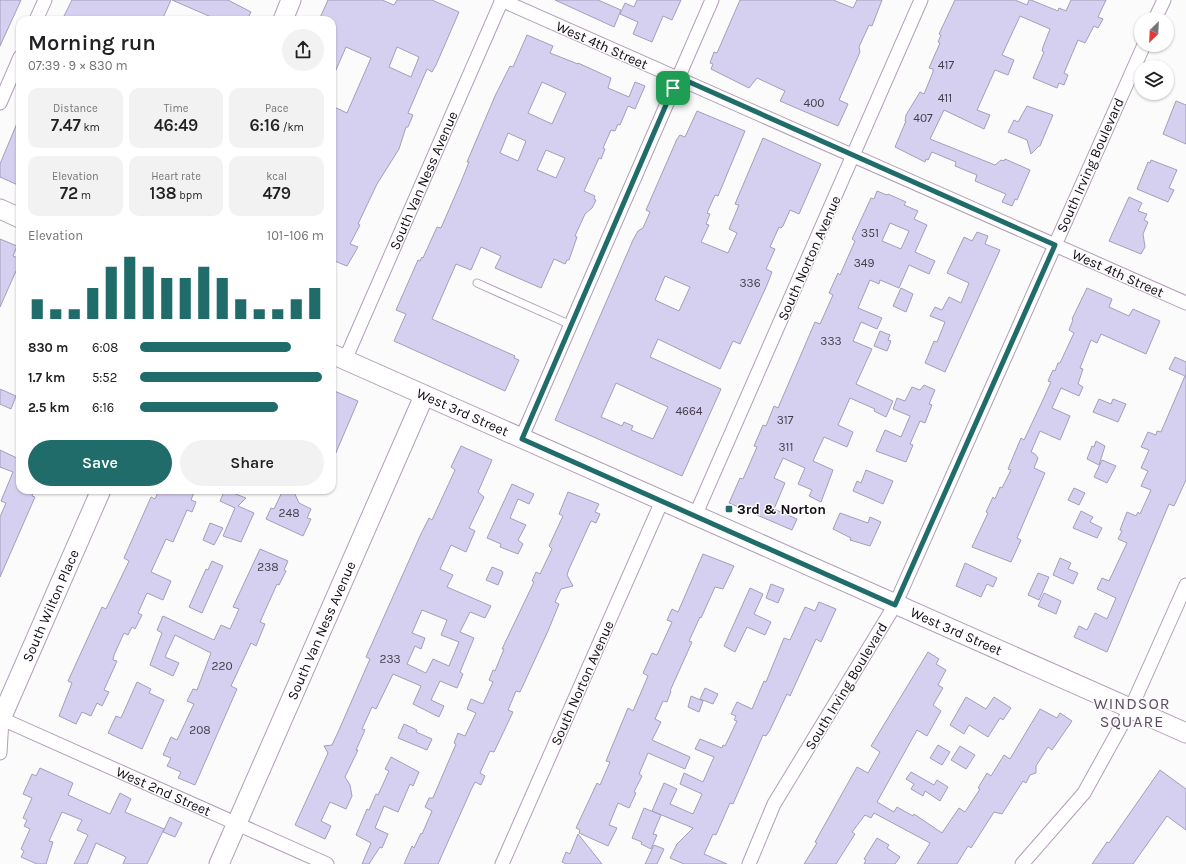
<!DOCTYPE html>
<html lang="en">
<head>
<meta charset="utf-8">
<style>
  :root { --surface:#fff; --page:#f2f2f2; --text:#202124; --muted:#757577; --accent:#206c6a }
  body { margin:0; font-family:Karla,sans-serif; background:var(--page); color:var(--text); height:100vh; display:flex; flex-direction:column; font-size:15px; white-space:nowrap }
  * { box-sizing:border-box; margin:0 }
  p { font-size:13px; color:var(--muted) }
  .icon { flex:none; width:22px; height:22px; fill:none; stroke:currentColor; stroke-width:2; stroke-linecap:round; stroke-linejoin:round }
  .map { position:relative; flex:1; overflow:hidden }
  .drawer { position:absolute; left:16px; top:16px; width:320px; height:478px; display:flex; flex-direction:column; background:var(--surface); border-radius:12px; box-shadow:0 1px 3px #0004 }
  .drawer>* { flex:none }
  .needle { width:26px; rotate:204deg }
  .tools { position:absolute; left:1134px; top:12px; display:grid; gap:8px }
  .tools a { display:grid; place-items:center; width:40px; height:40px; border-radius:50%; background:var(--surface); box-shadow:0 1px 3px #0004; font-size:20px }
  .pin { position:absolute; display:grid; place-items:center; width:34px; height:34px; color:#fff; margin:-17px; border-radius:8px; box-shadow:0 2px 6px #0006 }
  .round { display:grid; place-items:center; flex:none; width:42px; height:42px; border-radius:21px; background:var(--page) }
  .headline { display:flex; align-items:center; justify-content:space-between; height:68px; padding:0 12px }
  h1 { font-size:22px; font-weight:600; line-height:30px }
  .metrics { display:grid; grid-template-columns:repeat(3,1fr); gap:6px; height:68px; padding:4px 12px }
  .metrics div { display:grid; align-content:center; border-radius:10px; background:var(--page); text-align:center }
  .metrics b { font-size:17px; font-weight:600 }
  .metrics small { font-size:11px; font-weight:400 }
  .metrics p { font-size:11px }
  .chart { height:112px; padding:8px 12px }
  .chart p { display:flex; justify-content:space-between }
  .chart svg { width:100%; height:72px; margin-top:4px; stroke:var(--accent); stroke-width:6 }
  .button { display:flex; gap:8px; margin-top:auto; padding:8px 12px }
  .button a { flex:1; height:46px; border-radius:24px; background:var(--accent); color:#fff; font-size:16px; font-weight:600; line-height:46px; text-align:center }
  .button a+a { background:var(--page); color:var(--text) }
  ul { padding:0 12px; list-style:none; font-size:13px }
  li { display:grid; grid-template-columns:64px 48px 1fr; align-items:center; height:30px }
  li i { height:10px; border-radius:5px; background:var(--accent) }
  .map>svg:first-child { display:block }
  .building { fill:#d6d0f0; stroke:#a49ebc; fill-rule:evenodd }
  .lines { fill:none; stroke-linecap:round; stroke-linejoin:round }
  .lane-casing { stroke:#b29eb8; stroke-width:9 }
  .street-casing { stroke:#b29eb8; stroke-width:15 }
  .secondary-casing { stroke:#b29eb8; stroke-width:21 }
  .lane { stroke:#fff; stroke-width:7 }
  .street { stroke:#fff; stroke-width:13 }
  .secondary { stroke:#fff; stroke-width:19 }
  .route-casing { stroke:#fff; stroke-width:8 }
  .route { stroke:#206c6a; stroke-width:5 }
  .poi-dot { fill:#206c6a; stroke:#fbfbfb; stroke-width:1.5 }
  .labels { text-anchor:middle; stroke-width:3; stroke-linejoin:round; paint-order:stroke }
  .number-label { font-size:12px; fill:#433c4b }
  .street-label { font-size:14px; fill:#120b14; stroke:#fbfbfb }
  .poi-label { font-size:14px; font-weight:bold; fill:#120b14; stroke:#fbfbfb; text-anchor:start }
  .quarter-label { font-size:16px; letter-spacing:1px; fill:#5f4d64; stroke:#fbfbfb }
</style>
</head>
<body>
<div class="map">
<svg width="1186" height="864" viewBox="0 0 1186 864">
  <rect width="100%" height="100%" fill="#fbfbfb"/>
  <g class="building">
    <path d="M0,0h21l-21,46z"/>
    <path d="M72,0h99l-9,20h-100z"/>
    <path d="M172,0h56l23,12 -4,8h-29z"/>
    <path d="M328,0h54l12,5 3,-5h35l27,12 -23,53 -4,7 -5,-3 -19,44 5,2 -5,12h-2l-7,22 -22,35 -19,40 2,1 -10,19 8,3 -11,19 -15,-6v-154l15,7 24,-55 -25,-11 -14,32v-59h-13zM397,47l22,10 -8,20 -22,-10z"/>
    <path d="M555,0h43l23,10 -7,17z"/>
    <path d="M637,0h44l-9,20 -9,-4 -11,26 -19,-8 5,-12 -18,-8 5,-11 9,4z"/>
    <path d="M740,0h93l20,8 4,-8h25l-10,26 -3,-1 -10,22 1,5 -21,48 9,4 -10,22 -58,-25 5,-10 -28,-13 -8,10 -38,-19 2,-5 -3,-1 4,-11 3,1z"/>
    <path d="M955,0h60l12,5 2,-5h2l27,11 1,-3 7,3 5,-11h35l-8,17 5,2 -5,9 -4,-2 -9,17 -7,-3 -14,33 4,2 -4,10 -5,-2 -2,5 -24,-10 11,-26 -2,-1 1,-4 7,-18 -30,-13 -18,39 12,5 -6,15 -13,-5 -18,40 13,5 -6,14 -40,-19 -14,29 65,26 6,-5 3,1 1,-2 25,11 -13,30 -2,-1 -3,7 -10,-4 4,-8 -31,-13 2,-6 -22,-9 1,-4 -24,-10 -4,8 -2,-1 -1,3 -30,-15 11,-26h-1l1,-6 14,-23 4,2 9,-22v-3l-4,-1 11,-25 -2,-1 3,-7 -2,-1z"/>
    <path d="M527,35l26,11 -3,7 28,11v-1l33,15 -3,10 21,9 6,-15 10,4 -10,23 -7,-3 -8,19 -2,-1 -3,7 -4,-1 -8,18 2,1 -4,10 -2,-1 -15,33 11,5 -1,3 2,1 -4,8 -7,6 -10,22 2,1 -8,23h-2l-2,4 -11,-5 -13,29 -46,-20 6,-12 -20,-9 -10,23 -15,-6 -24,55 83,37 -1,2 5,2 -14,31 -111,-50 12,-27 -10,-4 22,-50 2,1 2,-4 1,1 14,-31 4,1 20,-46 8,-20h-2l28,-66 15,-30 3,1zM542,82l24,11 -14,31 -24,-11zM508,133l18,8 -8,20 -18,-8zM546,150l19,8 -9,20 -19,-8z"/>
    <path d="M1176,101l10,4v39l-23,-10z"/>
    <path d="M1027,106l26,9 -13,31h-1l-8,8 -4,-14 -19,-8 6,-12 4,2z"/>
    <path d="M697,111l48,20 -27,65 -3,-1 -8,18 3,1 -4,10 3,1 -8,17 27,11 9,-20 -8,-4 10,-24 -4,-1 28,-66 58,26 -22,50 -9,-4 -7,16 -2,2 -2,-1 -9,20 5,2 -9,20 6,3 -5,13 -27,59 -7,-3 -13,28 -62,-30 -8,18 71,32 -39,87 -127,-56 78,-180 5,-9 5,-3 7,-16 -4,-2 31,-71 3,-4 5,2zM665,276l25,11 -11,24 -24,-11zM616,383l52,24 -15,32 -22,-9 2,-4 -9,-4 -2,4 -21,-9z"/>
    <path d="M20,116v70l-20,-9v-13z"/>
    <path d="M1151,160l26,10 -8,18 5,2 -6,12 -31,-13 11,-27 2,1z"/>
    <path d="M877,191l10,4 1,-1 18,8 -2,3 14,6 -4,8 13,6 -12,27 20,9 -6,13 -20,-9 -10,23 -19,-8 -1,4 -9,-4 -12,28 24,10 -5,11 -16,-7 -8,19 19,8 -16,35 37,17 -7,16 -12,-6 1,-2 -25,-11 -12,27 15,7 -6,15 -23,-10 -11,24 20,9 -12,32 -12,-6 3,-6 -14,-6 7,-16 -22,-10 -9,20 11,5 -11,26 23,10 -5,11 -63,-27 11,-25 3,1 14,-32 -3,-1 9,-21 3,1 8,-20 4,2 37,-86 5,2 13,-29 -4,-2 9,-20 2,2 15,-34 -3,-2 19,-41 3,1zM890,223l19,8 -8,18 -19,-8z"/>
    <path d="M1129,197l13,6 -4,8 9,3 -3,6 4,2 -5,12 2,13 -4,7 -32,-13z"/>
    <path d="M977,232l11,4 -3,8 15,6 -55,122 -20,-9 9,-22 3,1 8,-20 -15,-6 5,-9 7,3 7,-13 12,6 8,-20 -22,-10 17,-36 8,4z"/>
    <path d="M0,239l17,7 -4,10 7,3v13l-4,-1 -16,36z"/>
    <path d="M901,288l12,6 -7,18 -13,-6z"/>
    <path d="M1087,288l25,11 -3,8 20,9 4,-7 27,12 -14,33 -45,-20 -4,9 -6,-3 -11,28 3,1 -5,15 5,3 -4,9 -18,-8 -9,20 18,8 -10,24 -20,-9 -9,21 4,2 3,4 -4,10 11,5 -28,65 4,2 -10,22 -39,-15 16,-34 -2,-1 7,-15 2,2 5,-12 2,1 9,-18 -3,-1 13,-31 3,2 17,-36 10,-22 -3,-1 5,-11 2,1 3,-8h2l14,-30 -5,-3 4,-10 -1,-1z"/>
    <path d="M880,331l10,4 -2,5 3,1 -4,10 -13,-5z"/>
    <path d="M1175,357l11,5v118l-12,26 -5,-2 -62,148 -33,-15 5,-11 8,4 8,-17 12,6 9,-21 -19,-9 5,-11 7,3 18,-38 -9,-4 4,-8 -2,-1 7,-18 9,4 2,-4 2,2 11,-24 -10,-4 7,-15 -7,-3 8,-18 -8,-3 7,-15 8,3 1,-4 4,1 24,-56 -16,-7z"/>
    <path d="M924,385l11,5 -6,14 3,1 -7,18 -5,-2 -10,23 3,1 -7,17 -30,-11 9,-21 16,7 9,-21 -17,-7 4,-11 8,3 7,-14 8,3z"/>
    <path d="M0,389l16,7 -5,13 -11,-5z"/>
    <path d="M332,390l26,11 -26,61z"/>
    <path d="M1099,399l12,5 2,-5 13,5 -8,18 -25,-10z"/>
    <path d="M1096,441l9,5 -6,19 -12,-6 5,-13 2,1z"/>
    <path d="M461,446l31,14 -14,32 6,5 -15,31 6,3 -9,21 -15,-7 -11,24 13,6 -6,12 44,19 -6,12 -15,-6 -10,20 14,6 -14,34 3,2 -6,14 -17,-7 -9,19 13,6 -5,11 -26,-13 8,-18 -28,-12 -17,35 -4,-2 -10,22 3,1 -9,20h2l-13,27 5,8 2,11 -6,13 -16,-7 -9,19 10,5 -6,13 -30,-14 33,-72 -4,-7 8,-1 7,-15 31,-71 -4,-2 54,-121 9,-18 3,2 23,-50 -4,-3zM422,610l25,10 -6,15 18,7 -10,24 -16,-7 -7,14 -19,-9 8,-18 6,3 4,-11 -13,-5z"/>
    <path d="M0,450l19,9 1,-2v33h14l-2,6 3,1 -35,80v-60l6,-14 -5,-2 12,-29 -13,-5z"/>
    <path d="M1102,460l14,6 -9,17 -13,-6z"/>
    <path d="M866,470l27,11 -10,23 -30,-13 4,-10 4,2z"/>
    <path d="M512,484l22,10 -5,10 -11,-5 -8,19 16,7 -8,15 5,4 -5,10 -18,-7 1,-3 -14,-6z"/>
    <path d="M1074,488l11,5 -6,12 -11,-5z"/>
    <path d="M159,490h36l-4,10 5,2 -4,10 -5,-2 -14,32 -7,-3 -15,33 20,9 -8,19 -16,-7 -9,20 4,2 -7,14 -3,-2 -4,8 -4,-2 -10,22 -1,5 4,1 -13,29 5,2 -7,14 -5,-3 -6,13 -9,-4 -6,12 -17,-8 13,-33 -4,-2 34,-74 4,2 23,-48 -5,-3 27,-61 4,2z"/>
    <path d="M225,490l21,8 -8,8 16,7 -13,29 -18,-6 12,-28 -15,-7z"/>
    <path d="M283,490l11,2 5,11 12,6 -4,9 4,1 -8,17 -37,-17 5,-11 3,1z"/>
    <path d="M568,492l31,12 -4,8 5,2 -4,9 -5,-2 -22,48 -2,6 6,11 -12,3 -6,13 4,2 -11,27 -28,61 -4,-1 -8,19 5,2 -19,40 -4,-1 -10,22 5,3 -4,9 -6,-3 -4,8 -33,74h-34l8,-18 2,2 7,-15 1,1 10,-23 -7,-4 4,-9h4l5,-12 18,-42 -2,-1 4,-10 7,3 11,-23 -9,-4 4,-10 12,5 10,-22 -4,-2 4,-10 2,1 9,-22h-2l32,-67 -2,-1 4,-9 4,2 12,-25 -3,-3 14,-30 -4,-2z"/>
    <path d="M1081,511l12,6 -3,5 12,6 -5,10 -24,-10z"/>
    <path d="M840,513l28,10 2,-6 11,5 -11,24 -20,-6 1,-2 -18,-9z"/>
    <path d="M210,523l13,5 -9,17 -11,-5z"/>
    <path d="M260,549l28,12 -4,9 2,1 -7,14 -2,-1 -17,38 5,2 -9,22 -5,-3 -20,43 6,3 -42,96 -17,-7 3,-6 -14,-6 4,-8 -8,-3 8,-18 6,3 17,-36 -7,-3 6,-12 4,1 14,-37 -36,-18 -10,22 14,6 -6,13 -23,-11 12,-32 -5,-3 6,-14 51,24 7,-15 9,4 9,-20 -6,-2z"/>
    <path d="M703,554l31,12 -11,23 -8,-2 -14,31 -1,-1 -11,24 3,1 -22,49h1l-4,11 -4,-1 -8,18 6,3 -9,18 38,17 -5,12 -37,-16 -9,21 3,2 -8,16 2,1 -7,15 -11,-5 -9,22 8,3 -9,18 -29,-13 1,-3 -4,-2 21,-45 3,2 10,-23 -4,-1 22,-53 5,3 15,-35 -5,-3 9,-20 5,2 15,-33 -5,-2 5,-11 6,3z"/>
    <path d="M1060,558l11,5 -3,6 10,4 -5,11 -20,-9z"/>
    <path d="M212,561l11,5 -21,47 -13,-6 17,-38 2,1z"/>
    <path d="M965,563l32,15 -4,9 -6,-3 -6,13 -25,-11z"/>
    <path d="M492,567l10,4 1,2 -5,12 -12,-5z"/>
    <path d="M1038,573l11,4 -10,23 -11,-5z"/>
    <path d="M771,584l13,5 -6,14 -12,-5z"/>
    <path d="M750,588l13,6 -9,20 17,8 -6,13 -18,-8 -12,25 -11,-6z"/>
    <path d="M1044,593l17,8 -5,13 -18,-8z"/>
    <path d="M819,602l17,7 -15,33 -5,-3 -26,57 -3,-2 -17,36 -4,6 -3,-1 -30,69 -3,-1 -14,32 -3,-1 -9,20 23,10h-43l-14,-6 7,-14 16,-16 -41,-17 12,-28 13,6 -7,15 23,10 9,-20 -22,-10 4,-11 19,9 11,-25 -19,-8 5,-10 22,9 1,-3 2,1 12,-25 -3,-1 2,-4 -5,-2 6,-12 15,7 12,-28 2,1 18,-44 6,2 15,-33 10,4z"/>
    <path d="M928,652l11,7 -3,5 10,6 -8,15 5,3 -10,17 8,6 -14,25 -10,-6 -40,72 17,10 3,-5 16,9 1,-2 28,19 17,-25 6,4 15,-23 -2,-1 9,-15 4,3 13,-21 6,4 30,-50 17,9 3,-5 12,8 -20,29 -4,-3 -12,19v7l-6,2 -4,8 -3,-2 -21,33 -8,-2 -23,36 -3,-2 -11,18h-40l13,-21 -56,-30 -3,5 -6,-3 -13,17 3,2 -19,30h-32l13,-21 -2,-1 42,-75 11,6 12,-21 -9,-6z"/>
    <path d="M137,682l14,7 -2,4 15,7 -22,49 -34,-16 8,-17 5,2z"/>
    <path d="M705,688l13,6 -5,10 -13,-5z"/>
    <path d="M691,696l12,5 -4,11 -11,-5z"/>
    <path d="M966,697l20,12 8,-12 17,11 -8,12 -3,-2 -12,19 -19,-12 -5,9 -14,-9z"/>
    <path d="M404,724l13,6 -1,2 16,7 -5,11 -29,-12z"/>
    <path d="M938,745l12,7 -8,13 -12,-7z"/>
    <path d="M960,746l15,9 -9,14 -15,-9z"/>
    <path d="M391,757l28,15 -6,14 -3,-2 -12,28 -14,-6 -9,22 13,6 -6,14 -2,-1 -11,17h-7l9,-21 -15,-8 11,-26 2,1 7,-16 2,1 11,-24 -4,-2z"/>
    <path d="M40,768l33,15 -5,12 42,19 10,-21 11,6 -6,13 39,17 -17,35h-24l3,-7 -30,-14 -9,21h-13l14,-29 -11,-5 5,-10 -20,-8 -13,29 4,1 -7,22h-9l-16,-7 3,-6 -3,-2 9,-20 -6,-3 3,-6 -4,-2 9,-20 -9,-4 9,-20 4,2z"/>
    <path d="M1160,770l26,19v41l-19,-14 -34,48h-41l15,-22 2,1z"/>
    <path d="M911,772l23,13 3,-5 11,7 -8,14 -15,-10 -2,5 -12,-7 3,-5 -8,-5z"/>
    <path d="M644,808l17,7 -8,19 4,1 -6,14 -10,-5 1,-2 -10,-4z"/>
    <path d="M170,817l12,6 -7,14 -12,-5z"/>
    <path d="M578,834l24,30h-36l-4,-2 4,-10 4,2z"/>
    <path d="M877,838l12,7 -2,3 13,9 -5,7h-31l2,-4 -2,-1z"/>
    <path d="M654,845l10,4 -7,15h-12z"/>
  </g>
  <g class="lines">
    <defs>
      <path id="lane" d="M477,283l94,42"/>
      <g id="street">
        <path d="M501,0l685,303"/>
        <path d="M1155,19l9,-19"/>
        <path d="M36,20l9,-20"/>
        <path d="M0,103l20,-46"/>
        <path id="s1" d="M345,360l157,-360"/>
        <path d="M521,439l191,-439"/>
        <path d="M695,516l226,-516"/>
        <path id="s2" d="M0,753l2,-34 325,145"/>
        <path d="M502,864l160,-363"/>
        <path d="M749,864l25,-60 121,-199 249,-560"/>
        <path d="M1022,864l62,-71 47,-85 55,-123"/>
      </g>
      <g id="secondary">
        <path d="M283,20l8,-20"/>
        <path d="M0,209l20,9"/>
        <path id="s3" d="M332,354l854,379"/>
        <path id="s4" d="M0,721l101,-231"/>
        <path id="s5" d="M219,864l205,-468"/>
      </g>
    </defs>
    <use href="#lane" class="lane-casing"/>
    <use href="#street" class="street-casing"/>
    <use href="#secondary" class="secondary-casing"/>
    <use href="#lane" class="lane"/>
    <use href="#street" class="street"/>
    <use href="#secondary" class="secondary"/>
  </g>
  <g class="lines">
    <defs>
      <path id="route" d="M678,77l377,168 -160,360 -373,-166z"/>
    </defs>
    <use href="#route" class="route-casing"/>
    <use href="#route" class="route"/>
  </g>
  <rect class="poi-dot" x="725" y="505" width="8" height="8" rx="2"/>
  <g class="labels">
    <g class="number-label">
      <text x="946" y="69">417</text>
      <text x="945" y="102">411</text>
      <text x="814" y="107">400</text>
      <text x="923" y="122">407</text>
      <text x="870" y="237">351</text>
      <text x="864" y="267">349</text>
      <text x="750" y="287">336</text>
      <text x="831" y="345">333</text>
      <text x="689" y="415">4664</text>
      <text x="785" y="424">317</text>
      <text x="786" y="451">311</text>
      <text x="289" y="517">248</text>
      <text x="268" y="571">238</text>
      <text x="390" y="663">233</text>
      <text x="222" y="670">220</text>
      <text x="200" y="734">208</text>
    </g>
    <g class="street-label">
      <text transform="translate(602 45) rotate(24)" y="5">West 4th Street</text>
      <text transform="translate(1090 165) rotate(-66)" y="5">South Irving Boulevard</text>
      <text dy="5" stroke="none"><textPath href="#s1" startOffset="196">South Van Ness Avenue</textPath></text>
      <text transform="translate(809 258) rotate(-66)" y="5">South Norton Avenue</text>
      <text transform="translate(1118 273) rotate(24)" y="5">West 4th Street</text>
      <text dy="5" stroke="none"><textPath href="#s3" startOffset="143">West 3rd Street</textPath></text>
      <text dy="5" stroke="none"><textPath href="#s4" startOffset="126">South Wilton Place</textPath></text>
      <text dy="5" stroke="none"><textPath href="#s5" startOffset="255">South Van Ness Avenue</textPath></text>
      <text dy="5" stroke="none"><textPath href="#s3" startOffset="683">West 3rd Street</textPath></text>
      <text transform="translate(582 683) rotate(-66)" y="5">South Norton Avenue</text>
      <text transform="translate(846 686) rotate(-59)" y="5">South Irving Boulevard</text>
      <text dy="5" stroke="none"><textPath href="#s2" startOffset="211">West 2nd Street</textPath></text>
    </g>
    <g class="poi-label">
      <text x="737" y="514">3rd &amp; Norton</text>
    </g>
    <g class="quarter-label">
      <text x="1132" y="709">WINDSOR<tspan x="1132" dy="18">SQUARE</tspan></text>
    </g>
  </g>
</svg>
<div class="tools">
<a><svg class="needle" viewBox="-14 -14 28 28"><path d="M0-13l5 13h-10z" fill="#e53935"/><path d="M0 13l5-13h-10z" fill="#757577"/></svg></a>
<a><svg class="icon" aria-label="layers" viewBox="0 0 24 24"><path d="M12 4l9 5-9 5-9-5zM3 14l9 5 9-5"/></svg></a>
</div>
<div class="pin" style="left:673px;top:88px;background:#1e9e55"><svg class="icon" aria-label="arrive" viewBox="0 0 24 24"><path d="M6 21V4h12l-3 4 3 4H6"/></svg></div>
<section class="drawer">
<div class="headline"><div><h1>Morning run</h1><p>07:39 · 9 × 830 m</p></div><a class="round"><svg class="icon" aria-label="share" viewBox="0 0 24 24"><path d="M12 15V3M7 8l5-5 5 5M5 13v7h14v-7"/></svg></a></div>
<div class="metrics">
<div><p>Distance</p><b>7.47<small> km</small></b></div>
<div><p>Time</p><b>46:49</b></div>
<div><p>Pace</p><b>6:16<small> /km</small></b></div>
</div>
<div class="metrics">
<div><p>Elevation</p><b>72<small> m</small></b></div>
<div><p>Heart rate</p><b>138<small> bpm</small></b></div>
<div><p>kcal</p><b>479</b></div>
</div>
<div class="chart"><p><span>Elevation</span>101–106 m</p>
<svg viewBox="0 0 160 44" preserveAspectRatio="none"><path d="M5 44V32M15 44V38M25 44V38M35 44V25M45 44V12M55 44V6M65 44V12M75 44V19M85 44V19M95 44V12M105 44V19M115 44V32M125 44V38M135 44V38M145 44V32M155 44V25"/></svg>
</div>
<ul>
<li><b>830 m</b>6:08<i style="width:82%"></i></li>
<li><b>1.7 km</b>5:52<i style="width:99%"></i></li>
<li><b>2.5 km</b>6:16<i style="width:75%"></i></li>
</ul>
<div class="button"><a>Save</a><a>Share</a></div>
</section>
</div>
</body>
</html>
